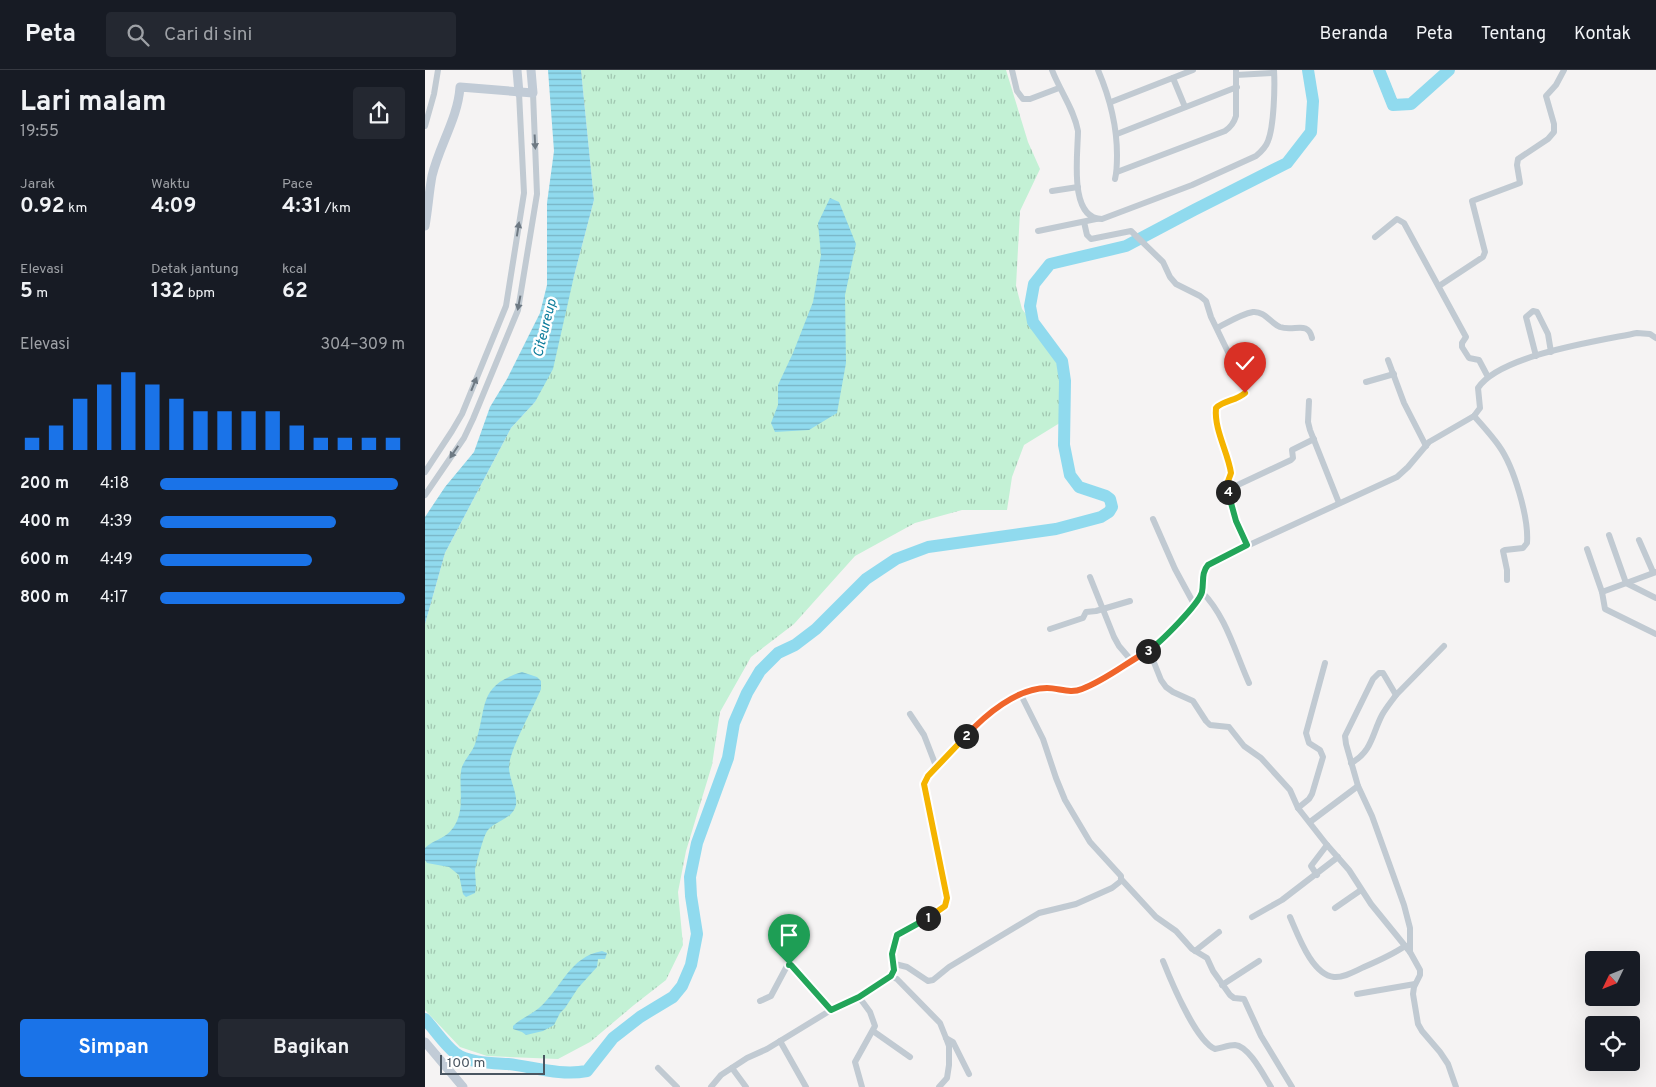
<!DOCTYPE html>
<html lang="id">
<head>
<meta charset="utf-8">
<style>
  :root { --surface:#171b24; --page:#242831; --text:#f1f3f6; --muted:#9ea1a6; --line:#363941; --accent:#1a73e8 }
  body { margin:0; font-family:Overpass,sans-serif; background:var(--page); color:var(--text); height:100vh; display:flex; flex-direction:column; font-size:19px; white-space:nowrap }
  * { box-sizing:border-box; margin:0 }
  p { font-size:16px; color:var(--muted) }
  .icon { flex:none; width:28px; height:28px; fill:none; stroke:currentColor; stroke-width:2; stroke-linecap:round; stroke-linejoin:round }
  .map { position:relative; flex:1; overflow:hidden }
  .panel { display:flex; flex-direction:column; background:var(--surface); width:425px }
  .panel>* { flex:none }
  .needle { width:32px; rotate:227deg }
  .tools { position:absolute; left:1160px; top:881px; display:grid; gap:10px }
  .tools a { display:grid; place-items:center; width:55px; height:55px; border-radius:5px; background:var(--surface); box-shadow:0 5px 20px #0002; font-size:25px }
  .scale { position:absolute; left:15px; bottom:12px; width:105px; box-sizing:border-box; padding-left:5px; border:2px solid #4a5661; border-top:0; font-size:14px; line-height:18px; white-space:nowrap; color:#4a5661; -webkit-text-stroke:4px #fff; paint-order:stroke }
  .pin { position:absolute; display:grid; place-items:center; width:42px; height:42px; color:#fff; margin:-51px -21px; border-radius:50% 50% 50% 0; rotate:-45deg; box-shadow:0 0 5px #0007 }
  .pin .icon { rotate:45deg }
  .km { position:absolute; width:25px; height:25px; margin:-12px; border-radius:50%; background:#222; color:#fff; font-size:14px; line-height:25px; text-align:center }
  .round { display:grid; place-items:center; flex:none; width:52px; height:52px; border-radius:5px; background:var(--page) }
  .headline { display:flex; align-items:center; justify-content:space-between; height:85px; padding:0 20px }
  h1 { font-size:28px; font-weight:700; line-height:38px }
  .stats { display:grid; grid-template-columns:repeat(3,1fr); gap:8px; height:85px; padding:5px 20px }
  .stats div { display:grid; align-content:center }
  .stats b { font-size:21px; font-weight:700 }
  .stats small { font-size:14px; font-weight:400 }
  .stats p { font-size:14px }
  .chart { height:140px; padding:10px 20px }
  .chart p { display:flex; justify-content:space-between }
  .chart svg { width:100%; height:90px; margin-top:5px; stroke:var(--accent); stroke-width:6 }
  .action { display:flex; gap:10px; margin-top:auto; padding:10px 20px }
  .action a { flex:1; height:58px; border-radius:5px; background:var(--accent); color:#fff; font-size:20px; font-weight:700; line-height:58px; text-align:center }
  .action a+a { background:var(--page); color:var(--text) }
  ul { padding:0 20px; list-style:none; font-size:16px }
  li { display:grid; grid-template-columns:80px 60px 1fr; align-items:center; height:38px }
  li i { height:12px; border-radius:6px; background:var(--accent) }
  header { display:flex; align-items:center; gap:30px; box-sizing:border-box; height:70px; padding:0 25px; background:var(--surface); border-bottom:1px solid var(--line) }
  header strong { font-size:24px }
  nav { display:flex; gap:28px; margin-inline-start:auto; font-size:18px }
  .search { width:350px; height:45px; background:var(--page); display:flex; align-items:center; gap:12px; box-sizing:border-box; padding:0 18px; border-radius:5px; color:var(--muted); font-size:19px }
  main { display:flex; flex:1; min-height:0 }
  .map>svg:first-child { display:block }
  .grass { fill:url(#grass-tufts) }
  .water { fill:url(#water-rules) }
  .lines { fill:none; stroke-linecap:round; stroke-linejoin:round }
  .river { stroke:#90daee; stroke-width:12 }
  .street { stroke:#c1cad2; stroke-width:6 }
  .secondary { stroke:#c1cbd6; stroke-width:9 }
  .oneway { fill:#6e7983 }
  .split-1-casing { stroke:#fff; stroke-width:10 }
  .split-2-casing { stroke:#fff; stroke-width:10 }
  .split-3-casing { stroke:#fff; stroke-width:10 }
  .split-4-casing { stroke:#fff; stroke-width:10 }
  .split-5-casing { stroke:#fff; stroke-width:10 }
  .split-1 { stroke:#22a559; stroke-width:6 }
  .split-2 { stroke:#f5b400; stroke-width:6 }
  .split-3 { stroke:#f0652b; stroke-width:6 }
  .split-4 { stroke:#22a559; stroke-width:6 }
  .split-5 { stroke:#f5b400; stroke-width:6 }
  .labels { text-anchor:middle; stroke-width:5; stroke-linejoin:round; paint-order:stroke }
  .water-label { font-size:14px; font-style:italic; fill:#0c7c9b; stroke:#fff }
</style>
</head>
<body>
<header>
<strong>Peta</strong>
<div class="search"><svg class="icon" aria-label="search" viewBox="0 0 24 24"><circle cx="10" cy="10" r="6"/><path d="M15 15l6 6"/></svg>Cari di sini</div>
<nav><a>Beranda</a><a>Peta</a><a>Tentang</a><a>Kontak</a></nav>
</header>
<main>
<section class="panel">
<div class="headline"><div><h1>Lari malam</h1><p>19:55</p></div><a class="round"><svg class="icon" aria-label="share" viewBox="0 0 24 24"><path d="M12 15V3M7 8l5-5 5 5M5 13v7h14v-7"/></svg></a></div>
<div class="stats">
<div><p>Jarak</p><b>0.92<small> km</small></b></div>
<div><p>Waktu</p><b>4:09</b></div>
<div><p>Pace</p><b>4:31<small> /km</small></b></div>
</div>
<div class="stats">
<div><p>Elevasi</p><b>5<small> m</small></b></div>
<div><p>Detak jantung</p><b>132<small> bpm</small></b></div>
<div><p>kcal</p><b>62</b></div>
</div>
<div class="chart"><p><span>Elevasi</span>304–309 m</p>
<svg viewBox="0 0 160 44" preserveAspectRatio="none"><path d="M5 44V38M15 44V32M25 44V19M35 44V12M45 44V6M55 44V12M65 44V19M75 44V25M85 44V25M95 44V25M105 44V25M115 44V32M125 44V38M135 44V38M145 44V38M155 44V38"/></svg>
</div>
<ul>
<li><b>200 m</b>4:18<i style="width:97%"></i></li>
<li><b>400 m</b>4:39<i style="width:72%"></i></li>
<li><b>600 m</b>4:49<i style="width:62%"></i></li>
<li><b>800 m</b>4:17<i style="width:100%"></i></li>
</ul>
<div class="action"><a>Simpan</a><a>Bagikan</a></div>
</section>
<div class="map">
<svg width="1231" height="1017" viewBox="0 0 1231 1017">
  <defs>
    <pattern id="grass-tufts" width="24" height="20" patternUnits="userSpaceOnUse" patternTransform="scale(1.25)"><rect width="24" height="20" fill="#c3f1d5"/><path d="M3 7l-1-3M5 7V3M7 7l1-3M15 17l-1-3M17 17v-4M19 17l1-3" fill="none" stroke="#a0c6b0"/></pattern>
    <pattern id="water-rules" width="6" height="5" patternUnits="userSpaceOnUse" patternTransform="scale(1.25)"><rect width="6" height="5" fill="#90daee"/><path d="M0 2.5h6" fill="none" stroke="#78b4c4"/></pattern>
  </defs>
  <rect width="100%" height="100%" fill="#f5f3f3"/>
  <path class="grass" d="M156,0h425l22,72 12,27 -20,42 -4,75 6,23 40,52 3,20 -2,40 -39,24 -12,32 -5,33h-45l-47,13 -60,33 -61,68 -43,33 -31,55 -8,53 -26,86 -8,41 5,53 -17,35 -32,25 -44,37 -32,17 -71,-3 -27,-9 -35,-37v-386l20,-71 66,-125 24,-26 39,-126 20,-76z"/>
  <g class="water">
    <path d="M123,0h33l13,130 -20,76 -21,93 -18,33 -24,26 -66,125 -20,71v-107l20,-30 29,-35 16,-45 17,-28 33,-66 7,-28v-82l7,-52z"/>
    <path d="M405,128l9,4 17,42 -11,51 1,68 -9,50 -28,17 -34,2 -4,-9 7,-18v-20l15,-32 20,-51 8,-47 -3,-32z"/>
    <path d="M97,602l15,5 4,4v8c-8,20 -31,59 -32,78 0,12 9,27 7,38 -3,14 -21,16 -28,25 -4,3 -12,35 -13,40 0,8 2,15 0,23l-9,4 -3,-3 -4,-19 -10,-8 -22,-4 -2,-3v-12c12,-11 23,-8 32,-27 7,-16 2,-33 4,-50 1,-9 11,-18 14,-27 13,-36 1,-58 47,-72z"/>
    <path d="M177,881l5,2 -2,6h-7l-1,8 -19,21 -13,20 -5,5 -6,12 -11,6 -17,4 -4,-3 -9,-3v-3c8,-8 18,-11 26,-18 23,-20 30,-51 63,-57z"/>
  </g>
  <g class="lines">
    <g class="river">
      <path d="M954,0l14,35 18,-1 38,-34"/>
      <path d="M0,949c10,11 19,25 30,34 13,10 38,10 53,11 26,3 52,12 79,7l26,-33 27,-21 33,-20 9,-11 9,-21 6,-31 -6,-38 -1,-19 7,-34 31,-85 6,-35 13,-30 13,-22 18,-18 17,-8 21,-16 50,-50 30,-20 32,-12 128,-18 45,-12 8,-5 3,-5 -2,-8 -4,-3 -27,-9 -9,-12 -6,-30 1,-64 -3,-20 -29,-39 -3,-16 4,-22 16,-20 76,-18 68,-36 93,-47 24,-31 2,-31 -5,-31"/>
    </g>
    <g class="street">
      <path d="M587,0l5,21 6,8h7l29,-11"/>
      <path d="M627,0c8,21 22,39 26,61 0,22 -10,88 24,88l90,-34 64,-29c6,-5 10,-9 12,-15 6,-15 7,-54 6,-71"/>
      <path d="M673,0c12,28 19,54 19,85 0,9 0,16 -2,24"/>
      <path d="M811,5l38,-2"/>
      <path d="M748,8l12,29"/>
      <path d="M686,32l82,-32"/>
      <path d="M0,56l9,-32 4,-24"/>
      <path d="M692,64l120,-47"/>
      <path d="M692,102l108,-41c6,-4 9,-8 11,-15v-46"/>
      <path d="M627,121l26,-4"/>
      <path d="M659,152l3,13 4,4 40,-8 32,31 7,15 6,7 24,12 6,5 5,16 33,68c3,16 -16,15 -26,20l-2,3 -1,7 17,58c-1,4 -5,7 -5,11 -3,14 14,48 20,61"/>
      <path d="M613,161l58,-12"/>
      <path d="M950,167l22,-18 7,4 62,114 -4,6v4l7,11 10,2 9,17"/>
      <path d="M1014,216l44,-29 2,-5 -13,-51 48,-18 -3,-18 1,-6 30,-20 6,-7v-8l-8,-28 10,-11 8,-15"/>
      <path d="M792,258c10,-5 24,-14 36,-16 12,-1 17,11 27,15 14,5 28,-7 32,11"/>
      <path d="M1111,286l-10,-39 7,-6 4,1 11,22 3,18"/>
      <path d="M963,290l16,43 22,43"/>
      <path d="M941,312l28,-8"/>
      <path d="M884,331l-1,21 2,8 29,73"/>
      <path d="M1049,346c9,10 18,20 25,30 15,21 30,72 28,97l-4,5 -18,2 -2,1 4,19v10"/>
      <path d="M0,402l27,-41 10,-17 44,-108 18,-113 -5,-100"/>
      <path d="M802,420l64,-30 2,-2 -1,-8 22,-11"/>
      <path d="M0,425l39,-57 9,-19 45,-109 19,-116 -4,-101"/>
      <path d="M728,449l22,50 19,35"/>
      <path d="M1184,465l17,48 30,15"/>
      <path d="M1214,470l14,32"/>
      <path d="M1162,479l15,43 3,17 51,25"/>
      <path d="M665,507l24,60 5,9 12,14"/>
      <path d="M777,522c24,24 33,60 47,91"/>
      <path d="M1177,522l54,-20"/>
      <path d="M625,559l33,-11 3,-6 10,-1 34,-10"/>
      <path d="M724,580l12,30 5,7 7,5 20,9 13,20 4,4 19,2 15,19 17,12 29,32 8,18 29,37 22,25 22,34 39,48 10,18v5l-6,12 -1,7 5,30 4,7 18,21 8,12 8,23"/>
      <path d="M485,644l14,21 12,31"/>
      <path d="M926,693c21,-11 21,-29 31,-48 4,-7 9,-13 14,-20"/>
      <path d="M873,738l11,-9 3,-5 11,-37 -3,-7 -11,-7 -3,-10 19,-70"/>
      <path d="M885,752l48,-36"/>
      <path d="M892,805l-6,-9 16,-21"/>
      <path d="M696,809l35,38 20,14 16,18 15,9 6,13 17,24 4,3 10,1 17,37 31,51"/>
      <path d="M910,838l26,-18"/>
      <path d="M827,847l30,-17 56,-43"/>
      <path d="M865,847c8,18 22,58 44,60 10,1 21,-6 30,-10 14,-6 28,-12 41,-21"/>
      <path d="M770,881l24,-19"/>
      <path d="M985,882v-24l-6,-23 -32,-89 -14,-30 -12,-42 -1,-8 28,-57 6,-6h4l13,22 48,-49"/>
      <path d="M738,891c8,20 33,80 52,88 6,-1 14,-4 20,-4 14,1 29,31 36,42"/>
      <path d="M470,894l12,3 21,14 5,-1 16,-13 90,-54 37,-9 36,-16 9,-7v-5l-31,-34 -25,-42 -9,-22 -13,-39 -22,-44"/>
      <path d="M465,906l7,3 43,44 6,15 3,8v19l-2,13 -8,9"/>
      <path d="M797,915l37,-24"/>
      <path d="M932,924l58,-10"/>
      <path d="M434,927l11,15 5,14 -20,36 7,25"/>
      <path d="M335,931l11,-5 16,-30 5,-1 39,45"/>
      <path d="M448,961l37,26"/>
      <path d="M521,968l7,4 16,32"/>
      <path d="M355,971l26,46"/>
      <path d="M233,998l19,19"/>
      <path d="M307,998l14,19"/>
      <path d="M286,1017l10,-12 26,-17 20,-9 64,-39 28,-13 31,-21 4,-6 -2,-16 5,-19 31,-18 17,-11 2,-8 -23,-114 4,-8 44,-48 17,-15 18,-12 14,-6 22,-7 26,4 12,-2 26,-12 24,-18 18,-10 20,-19 29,-32 4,-7 2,-21 8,-9 185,-85 11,-10 21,-25 45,-26 6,-8 -2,-20c22,-33 120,-47 159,-55l13,1 6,4"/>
    </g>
    <g class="secondary">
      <path d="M92,0l2,23"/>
      <path d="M0,156c3,-17 4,-34 7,-50 7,-30 26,-58 28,-89l73,6 -2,-23"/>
      <path d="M0,972l38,45"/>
    </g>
  </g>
  <defs><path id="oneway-solid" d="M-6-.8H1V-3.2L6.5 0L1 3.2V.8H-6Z" transform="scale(1.25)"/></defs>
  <g class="oneway">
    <use href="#oneway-solid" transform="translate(110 72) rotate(87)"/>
    <use href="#oneway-solid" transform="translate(93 159) rotate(-81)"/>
    <use href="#oneway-solid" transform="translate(94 233) rotate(101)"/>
    <use href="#oneway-solid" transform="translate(49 314) rotate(-68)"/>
    <use href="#oneway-solid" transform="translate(29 382) rotate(124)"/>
  </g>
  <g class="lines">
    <defs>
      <path id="split-1" d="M364,895h2l40,45 28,-13 32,-21 3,-6 -2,-16 5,-19 31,-17"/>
      <path id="split-2" d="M503,848l17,-12 2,-8 -23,-114 4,-8 38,-40"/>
      <path id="split-3" d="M541,666c19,-21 51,-48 81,-48 12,0 23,6 35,1 24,-9 44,-26 66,-38"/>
      <path id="split-4" d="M723,581c12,-8 51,-47 54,-59 2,-10 -1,-19 6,-27l39,-20 -11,-24 -8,-29"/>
      <path id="split-5" d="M803,422l-1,-8 4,-11c-3,-21 -17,-43 -15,-65 8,-8 20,-7 29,-15"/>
    </defs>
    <use href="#split-1" class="split-1-casing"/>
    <use href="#split-2" class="split-2-casing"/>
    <use href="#split-3" class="split-3-casing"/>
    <use href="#split-4" class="split-4-casing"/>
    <use href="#split-5" class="split-5-casing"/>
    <use href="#split-1" class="split-1"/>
    <use href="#split-2" class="split-2"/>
    <use href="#split-3" class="split-3"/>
    <use href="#split-4" class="split-4"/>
    <use href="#split-5" class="split-5"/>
  </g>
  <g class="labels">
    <g class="water-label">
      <text transform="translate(119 258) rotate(-76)" y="5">Citeureup</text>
    </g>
  </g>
</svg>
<div class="tools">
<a><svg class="needle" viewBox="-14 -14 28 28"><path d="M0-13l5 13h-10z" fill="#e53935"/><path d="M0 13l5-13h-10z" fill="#9ea1a6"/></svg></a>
<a><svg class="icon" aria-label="locate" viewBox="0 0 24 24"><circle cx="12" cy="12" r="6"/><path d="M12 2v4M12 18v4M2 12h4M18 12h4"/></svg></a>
</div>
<div class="scale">100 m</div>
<div class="pin" style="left:364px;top:895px;background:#1e9e55"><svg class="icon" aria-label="arrive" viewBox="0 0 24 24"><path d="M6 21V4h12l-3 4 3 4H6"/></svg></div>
<div class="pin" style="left:820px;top:323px;background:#d93025"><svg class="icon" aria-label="check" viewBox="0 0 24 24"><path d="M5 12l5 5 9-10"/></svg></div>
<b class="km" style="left:503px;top:848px">1</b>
<b class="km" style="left:541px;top:666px">2</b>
<b class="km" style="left:723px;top:581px">3</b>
<b class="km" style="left:803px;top:422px">4</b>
</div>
</main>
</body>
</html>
